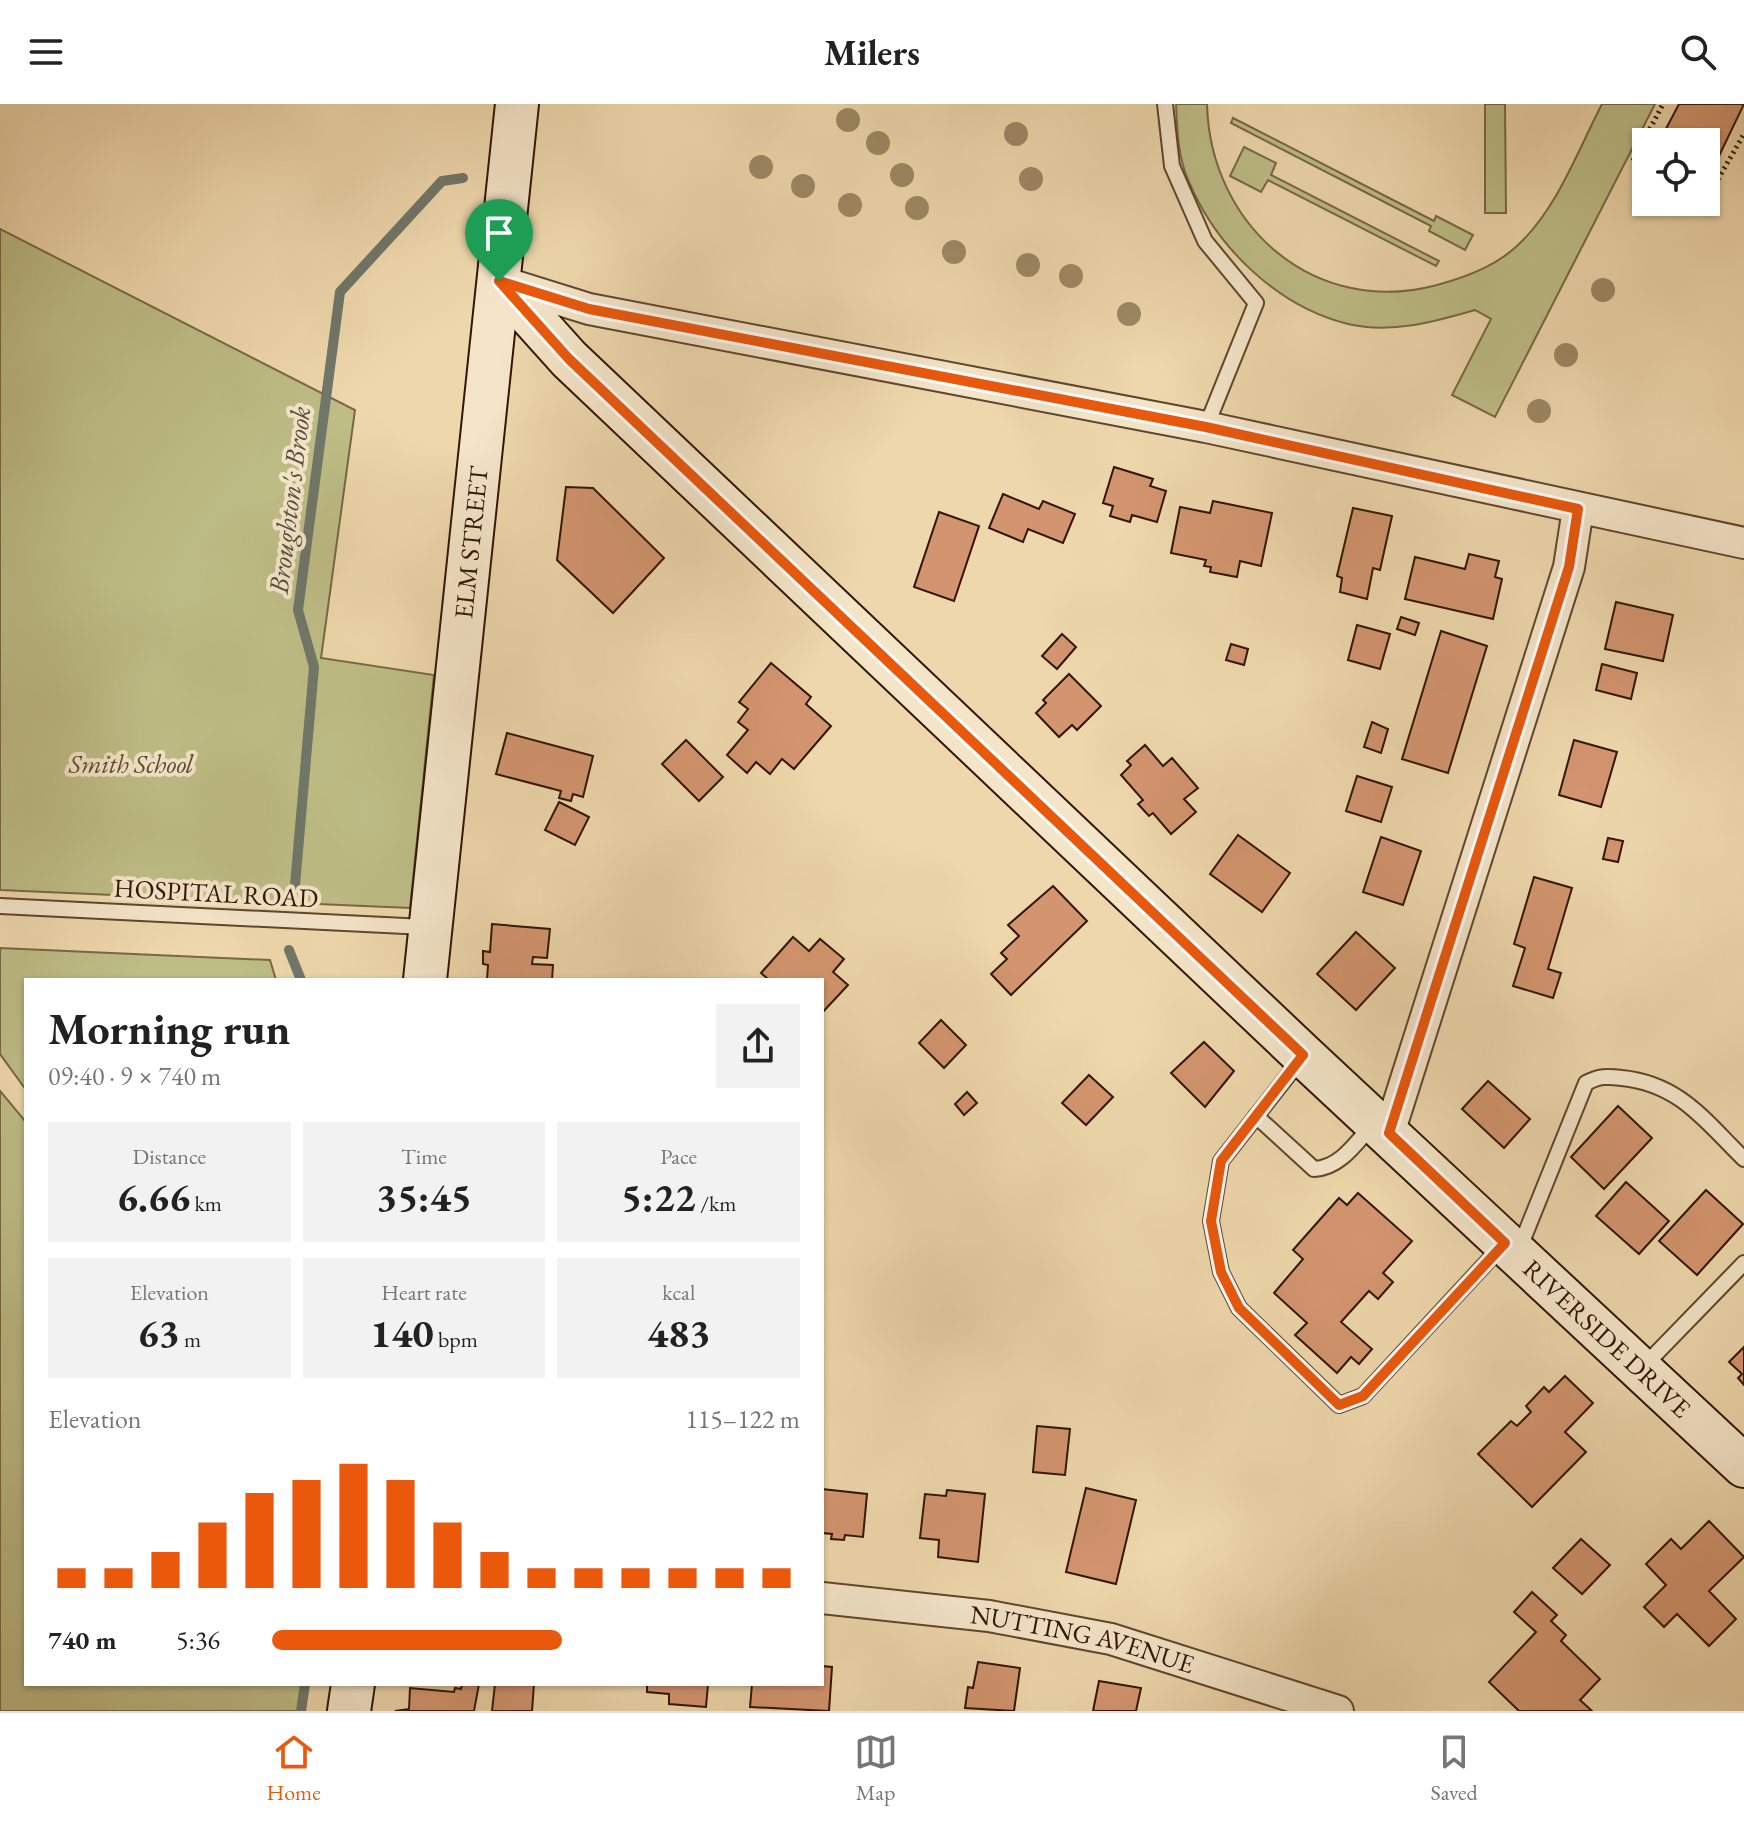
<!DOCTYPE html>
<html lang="en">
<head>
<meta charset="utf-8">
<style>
  :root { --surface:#fff; --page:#f2f2f2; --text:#222; --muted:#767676; --line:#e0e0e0; --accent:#ea580c }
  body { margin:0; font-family:"EB Garamond",serif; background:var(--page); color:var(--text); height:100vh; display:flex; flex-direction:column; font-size:30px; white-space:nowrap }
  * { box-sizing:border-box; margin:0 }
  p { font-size:26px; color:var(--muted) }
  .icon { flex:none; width:44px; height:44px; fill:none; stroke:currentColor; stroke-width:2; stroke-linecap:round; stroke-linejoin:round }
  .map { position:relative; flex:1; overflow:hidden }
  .drawer { position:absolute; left:24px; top:874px; width:800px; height:708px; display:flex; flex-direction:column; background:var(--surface); border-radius:0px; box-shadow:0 2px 6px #0004 }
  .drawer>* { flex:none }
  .fabs { position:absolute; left:1632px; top:24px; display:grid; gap:16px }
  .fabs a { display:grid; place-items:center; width:88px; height:88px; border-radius:0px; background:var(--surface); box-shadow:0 2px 6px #0004; font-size:40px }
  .pin { position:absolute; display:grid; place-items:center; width:68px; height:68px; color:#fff; margin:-82px -34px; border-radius:50% 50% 50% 0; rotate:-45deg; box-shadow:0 0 8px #0007 }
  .pin .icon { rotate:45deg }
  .round { display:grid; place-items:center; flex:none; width:84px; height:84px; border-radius:0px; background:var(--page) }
  .summary { display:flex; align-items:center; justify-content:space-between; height:136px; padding:0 24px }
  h1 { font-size:44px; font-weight:700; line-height:60px }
  .metrics { display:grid; grid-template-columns:repeat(3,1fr); gap:12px; height:136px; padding:8px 24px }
  .metrics div { display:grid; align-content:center; border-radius:0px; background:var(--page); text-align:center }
  .metrics b { font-size:40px; font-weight:700 }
  .metrics small { font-size:22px; font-weight:400 }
  .metrics p { font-size:22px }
  .chart { height:224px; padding:16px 24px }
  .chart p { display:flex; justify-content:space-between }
  .chart svg { width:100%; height:144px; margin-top:8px; stroke:var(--accent); stroke-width:6 }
  ul { padding:0 24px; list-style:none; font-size:26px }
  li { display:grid; grid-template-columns:128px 96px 1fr; align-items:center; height:60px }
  li i { height:20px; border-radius:10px; background:var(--accent) }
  header { display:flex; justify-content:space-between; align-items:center; height:104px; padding:0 24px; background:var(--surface); font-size:36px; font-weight:700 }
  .dock { display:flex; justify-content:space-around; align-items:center; height:112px; border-top:2px solid var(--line); background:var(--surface); font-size:22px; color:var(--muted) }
  .dock a { display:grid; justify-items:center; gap:4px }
  .dock .on { color:var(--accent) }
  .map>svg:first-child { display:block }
  .green { fill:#bebd86; stroke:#776944; stroke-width:2 }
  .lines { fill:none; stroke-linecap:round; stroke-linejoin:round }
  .stream { stroke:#70776a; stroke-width:10 }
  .building { fill:#d3956f; stroke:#301502; stroke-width:2 }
  .lane-casing { stroke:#60462c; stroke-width:18 }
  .street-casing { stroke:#60462c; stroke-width:34 }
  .secondary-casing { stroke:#301502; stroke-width:46 }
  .path { stroke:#301502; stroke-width:5; stroke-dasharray:2 4; stroke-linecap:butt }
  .lane { stroke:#f4e5c9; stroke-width:14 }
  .street { stroke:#f4e5c9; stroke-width:30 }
  .secondary { stroke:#f4e5c9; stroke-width:42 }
  .tree { fill:#9d8864 }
  .route-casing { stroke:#fff; stroke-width:16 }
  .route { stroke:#ea580c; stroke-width:10 }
  .labels { text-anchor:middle; stroke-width:8; stroke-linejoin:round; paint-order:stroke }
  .street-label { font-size:26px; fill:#301502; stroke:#f4e5c9 }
  .park-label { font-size:26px; font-style:italic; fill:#5b472a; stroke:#f4e5c9 }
  .water-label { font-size:28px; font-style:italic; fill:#554e3f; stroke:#f4e5c9 }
</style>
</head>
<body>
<header><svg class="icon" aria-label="menu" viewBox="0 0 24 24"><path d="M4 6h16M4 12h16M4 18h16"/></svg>Milers<svg class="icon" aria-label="search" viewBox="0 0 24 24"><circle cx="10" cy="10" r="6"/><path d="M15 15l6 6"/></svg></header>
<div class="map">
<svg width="1744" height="1607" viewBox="0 0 1744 1607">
  <rect width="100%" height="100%" fill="#eed7ac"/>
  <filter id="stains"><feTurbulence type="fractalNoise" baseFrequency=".0025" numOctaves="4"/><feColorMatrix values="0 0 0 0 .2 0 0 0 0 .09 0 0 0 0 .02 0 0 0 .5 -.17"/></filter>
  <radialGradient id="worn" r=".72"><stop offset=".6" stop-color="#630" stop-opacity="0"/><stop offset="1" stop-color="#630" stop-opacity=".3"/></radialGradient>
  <g class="green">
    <path d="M1176,0h31c3,122 108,214 230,181 29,-8 59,-19 81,-40 39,-36 60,-95 84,-141h53l-160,313 -43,-22 39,-76 -16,-9c-41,12 -84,24 -127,14 -70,-17 -131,-76 -159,-142 -11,-24 -12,-52 -13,-78z"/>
    <path d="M1485,0h20l1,109h-21z"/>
    <path d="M1233,14l201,103 2,-5 37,19 -8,15 -36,-19 2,-5 -200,-103z"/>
    <path d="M1244,43l32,16 -5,12 168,86 -3,5 -168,-86 -7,12 -31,-16z"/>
    <path d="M0,125l355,181 -34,248 113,17 -24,233 -410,-18z"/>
    <path d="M0,844l270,12 6,20h-250v110l-26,-36z"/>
    <path d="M0,987l26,31v562h276l-4,27h-298z"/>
  </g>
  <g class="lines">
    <g class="stream">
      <path d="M295,781l19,-218 -16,-57 42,-318 102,-111 21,-3"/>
      <path d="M289,846l12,30"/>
      <path d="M301,1607l4,-27"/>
    </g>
  </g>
  <g class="building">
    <path d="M1679,0h65l-26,54 -4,-1 -8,15v-30h-47z"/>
    <path d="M1114,363l39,12 -3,7 16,5 -9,31 -25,-7 -2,7 -20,-6 3,-10 -10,-3z"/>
    <path d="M566,383l27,1 71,70 -51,55 -56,-53z"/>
    <path d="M1003,390l36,15 4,-8 32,13 -12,29 -35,-14 -5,13 -34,-14z"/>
    <path d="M1213,397l59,12 -11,53 -21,-5 -3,16 -27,-5 1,-5 -7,-1 2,-6 -35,-7 9,-46 30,6z"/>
    <path d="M1353,404l39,8 -12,54 -7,-2 -6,31 -27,-7 2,-14 -5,-2z"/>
    <path d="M939,408l40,14 -25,75 -40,-14z"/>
    <path d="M1469,450l30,7 -4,16 7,2 -9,40 -88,-20 10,-42 50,12z"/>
    <path d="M1616,498l57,13 -10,46 -58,-12z"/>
    <path d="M1401,513l18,6 -4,12 -18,-6z"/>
    <path d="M1357,521l33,9 -10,35 -32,-9z"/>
    <path d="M1441,527l46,15 -39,127 -46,-14z"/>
    <path d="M1062,530l14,13 -19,22 -15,-13z"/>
    <path d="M1231,540l17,5 -4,16 -18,-5z"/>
    <path d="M771,559l40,34 -5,7 25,22 -37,43 -12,-10 -12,15 -14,-12 -9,11 -20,-18 21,-25 -10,-8 10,-13 -9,-7z"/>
    <path d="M1602,560l35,9 -6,26 -35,-9z"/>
    <path d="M1069,570l32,32 -24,24 -5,-5 -13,12 -23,-24 10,-10 -3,-3z"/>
    <path d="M1372,618l16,7 -7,24 -17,-6z"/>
    <path d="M507,629l86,23 -10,41 -10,-3 -2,7 -12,-3 2,-7 -65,-17z"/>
    <path d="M686,636l37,37 -24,24 -37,-37z"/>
    <path d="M1574,636l43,12 -16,55 -42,-12z"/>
    <path d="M1145,641l18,21 9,-8 26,30 -14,11 12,13 -25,22 -18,-21 -4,3 -11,-12 5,-4 -22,-25 10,-10 -4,-4z"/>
    <path d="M1357,672l35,11 -11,35 -35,-11z"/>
    <path d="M559,698l30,15 -14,28 -30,-15z"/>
    <path d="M1238,731l52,38 -28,39 -52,-38z"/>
    <path d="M1381,733l40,14 -18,54 -40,-13z"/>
    <path d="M1608,734l15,3 -5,21 -15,-3z"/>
    <path d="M1534,773l38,11 -24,81 13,4 -8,25 -40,-12 12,-38 -11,-4z"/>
    <path d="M1053,782l34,35 -76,74 -20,-21 16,-15 -6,-6 18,-17 -11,-11z"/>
    <path d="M492,820l58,5 -3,29 -14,-1 -1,7 21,1 -1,15h-65l1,-15 -5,-1v-13l7,1z"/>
    <path d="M1356,828l39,36 -39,42 -39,-36z"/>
    <path d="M793,833l16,14 11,-12 24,20 -11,13 15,13 -26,28v-33h-53l-8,-7z"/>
    <path d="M941,916l25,25 -22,23 -25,-25z"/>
    <path d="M1204,938l30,29 -29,36 -34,-34z"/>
    <path d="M1089,971l24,22 -27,28 -24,-22z"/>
    <path d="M1488,977l42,38 -26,29 -42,-39z"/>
    <path d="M967,988l10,11 -13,12 -9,-11z"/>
    <path d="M1618,1002l34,32 -48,51 -33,-32z"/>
    <path d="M1626,1078l43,39 -30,33 -43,-38z"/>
    <path d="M1706,1086l37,34 -46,51 -38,-34z"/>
    <path d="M1358,1089l54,48 -29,32 10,9 -15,17 -9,-8 -28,31 31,27 -13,15 -8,-7 -14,16 -42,-38 12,-12 -33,-30 29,-34 -10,-9 46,-52 8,7z"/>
    <path d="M1744,1243v38l-6,-7 4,-4 -13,-12z"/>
    <path d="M1565,1272l28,27 -28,29 21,20 -54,55 -54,-53 33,-33 6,5 14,-14 -5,-6 18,-19 5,5z"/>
    <path d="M1037,1322l33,3 -5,46 -32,-3z"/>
    <path d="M1086,1384l50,12 -20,84 -50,-12z"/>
    <path d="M822,1385l45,5 -4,43 -18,-2 -1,5 -13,-1 1,-5 -10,-1z"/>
    <path d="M947,1386l38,4 -7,68 -40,-5 1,-17 -19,-2 5,-44 21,2z"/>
    <path d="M1709,1417l35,36 -35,34 27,28 -27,27 -32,-32 -13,13 -20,-20 22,-22 -20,-21 25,-25 10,10z"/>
    <path d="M1581,1435l29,26 -28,29 -29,-26z"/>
    <path d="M1532,1488l25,23 -6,6 15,14 -5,6 39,38 -20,21 12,11h-73l-30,-29 47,-50 -22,-20z"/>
    <path d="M978,1558l42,6 -6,43 -49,-3 3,-21 5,1z"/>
    <path d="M822,1562l10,1 -3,44 -79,-4 2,-23h70z"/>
    <path d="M1099,1577l42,7 -5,23h-43z"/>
    <path d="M462,1580h17l-5,27h-79l14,-2 1,-21 44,4 1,-4 6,1z"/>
    <path d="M495,1580h39l-2,27h-40z"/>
    <path d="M647,1580h61l-2,23 -37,-3v-10l-22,-2z"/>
  </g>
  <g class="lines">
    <defs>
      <g id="lane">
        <path d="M1165,0l7,62 33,75 51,62 -50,124"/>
        <path d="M0,802l425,21"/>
        <path d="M1301,955l-80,102 -10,60 10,51 18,36 100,97 24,-9 138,-149"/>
        <path d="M1256,1012l58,53c26,-1 42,-26 59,-45"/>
        <path d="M1518,1148l68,-169c13,-7 21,-7 36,-5 58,6 83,43 122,81"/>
        <path d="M1644,1262l100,-103"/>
      </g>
      <g id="street">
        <path d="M499,177l90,28 617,118 538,116"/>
        <path d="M1389,1029l180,-566 9,-58"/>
        <path id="s1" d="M822,1494l167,18 122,23 227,72"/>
      </g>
      <g id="secondary">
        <path id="s2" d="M499,177l70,78 734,696 441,411"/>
        <path id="s3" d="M425,876l92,-876"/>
        <path d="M349,1607l4,-27"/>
      </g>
    </defs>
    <use href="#lane" class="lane-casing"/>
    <use href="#street" class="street-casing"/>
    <use href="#secondary" class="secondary-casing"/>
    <g class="path">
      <path d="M1646,66l-14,-7 31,-59"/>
      <path d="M1706,96l38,-66"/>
    </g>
    <use href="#lane" class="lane"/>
    <use href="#street" class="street"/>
    <use href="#secondary" class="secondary"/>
  </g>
  <g class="tree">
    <circle cx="848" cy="16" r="12"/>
    <circle cx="1016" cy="30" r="12"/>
    <circle cx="878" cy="39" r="12"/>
    <circle cx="761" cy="63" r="12"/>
    <circle cx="902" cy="71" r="12"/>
    <circle cx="1031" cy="75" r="12"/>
    <circle cx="803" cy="82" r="12"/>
    <circle cx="850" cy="101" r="12"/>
    <circle cx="917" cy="104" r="12"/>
    <circle cx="954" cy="148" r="12"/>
    <circle cx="1028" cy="161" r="12"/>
    <circle cx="1071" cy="172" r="12"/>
    <circle cx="1603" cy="186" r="12"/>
    <circle cx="1129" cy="210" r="12"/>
    <circle cx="1566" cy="251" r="12"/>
    <circle cx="1539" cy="307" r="12"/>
  </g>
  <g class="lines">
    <defs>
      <path id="route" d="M499,177l90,28 617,118 372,82 -9,58 -180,566 116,110 -142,153 -24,9 -100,-97 -18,-36 -10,-51 10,-60 82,-106 -734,-696z"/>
    </defs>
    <use href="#route" class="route-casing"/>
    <use href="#route" class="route"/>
  </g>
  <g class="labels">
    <g class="street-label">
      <text dy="9" stroke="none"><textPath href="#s3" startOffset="440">ELM STREET</textPath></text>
      <text transform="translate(216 789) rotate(3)" y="9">HOSPITAL ROAD</text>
      <text dy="9" stroke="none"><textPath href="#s2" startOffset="1532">RIVERSIDE DRIVE</textPath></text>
      <text dy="9" stroke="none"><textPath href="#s1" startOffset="264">NUTTING AVENUE</textPath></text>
    </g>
    <g class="park-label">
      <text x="131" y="669">Smith School</text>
    </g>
    <g class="water-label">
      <text transform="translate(289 396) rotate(-83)" y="10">Broughton's Brook</text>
    </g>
  </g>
  <rect width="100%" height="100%" filter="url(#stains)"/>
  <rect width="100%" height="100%" fill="url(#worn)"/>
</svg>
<div class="fabs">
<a><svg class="icon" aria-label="locate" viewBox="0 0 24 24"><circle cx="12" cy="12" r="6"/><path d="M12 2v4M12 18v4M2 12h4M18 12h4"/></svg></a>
</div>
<div class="pin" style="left:499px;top:177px;background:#1e9e55"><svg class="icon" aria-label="arrive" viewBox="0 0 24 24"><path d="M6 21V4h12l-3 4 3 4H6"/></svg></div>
<section class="drawer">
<div class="summary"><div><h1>Morning run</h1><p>09:40 · 9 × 740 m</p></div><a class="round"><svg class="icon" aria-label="share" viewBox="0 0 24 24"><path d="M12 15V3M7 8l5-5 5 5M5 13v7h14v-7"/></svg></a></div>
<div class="metrics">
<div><p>Distance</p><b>6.66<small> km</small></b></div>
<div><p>Time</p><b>35:45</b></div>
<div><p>Pace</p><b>5:22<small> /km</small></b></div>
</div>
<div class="metrics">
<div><p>Elevation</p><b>63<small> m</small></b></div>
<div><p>Heart rate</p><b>140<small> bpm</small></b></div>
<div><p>kcal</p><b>483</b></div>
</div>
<div class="chart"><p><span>Elevation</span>115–122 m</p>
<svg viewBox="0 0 160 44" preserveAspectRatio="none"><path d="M5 44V38M15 44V38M25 44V33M35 44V24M45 44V15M55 44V11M65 44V6M75 44V11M85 44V24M95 44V33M105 44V38M115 44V38M125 44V38M135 44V38M145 44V38M155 44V38"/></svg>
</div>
<ul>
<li><b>740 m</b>5:36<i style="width:55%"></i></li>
</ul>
</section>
</div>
<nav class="dock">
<a class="on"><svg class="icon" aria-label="home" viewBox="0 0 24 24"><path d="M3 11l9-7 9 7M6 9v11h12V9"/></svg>Home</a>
<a><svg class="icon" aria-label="map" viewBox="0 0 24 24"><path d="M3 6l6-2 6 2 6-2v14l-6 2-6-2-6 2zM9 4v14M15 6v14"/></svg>Map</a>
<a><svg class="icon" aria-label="saved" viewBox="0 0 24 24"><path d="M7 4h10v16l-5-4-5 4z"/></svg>Saved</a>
</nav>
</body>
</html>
